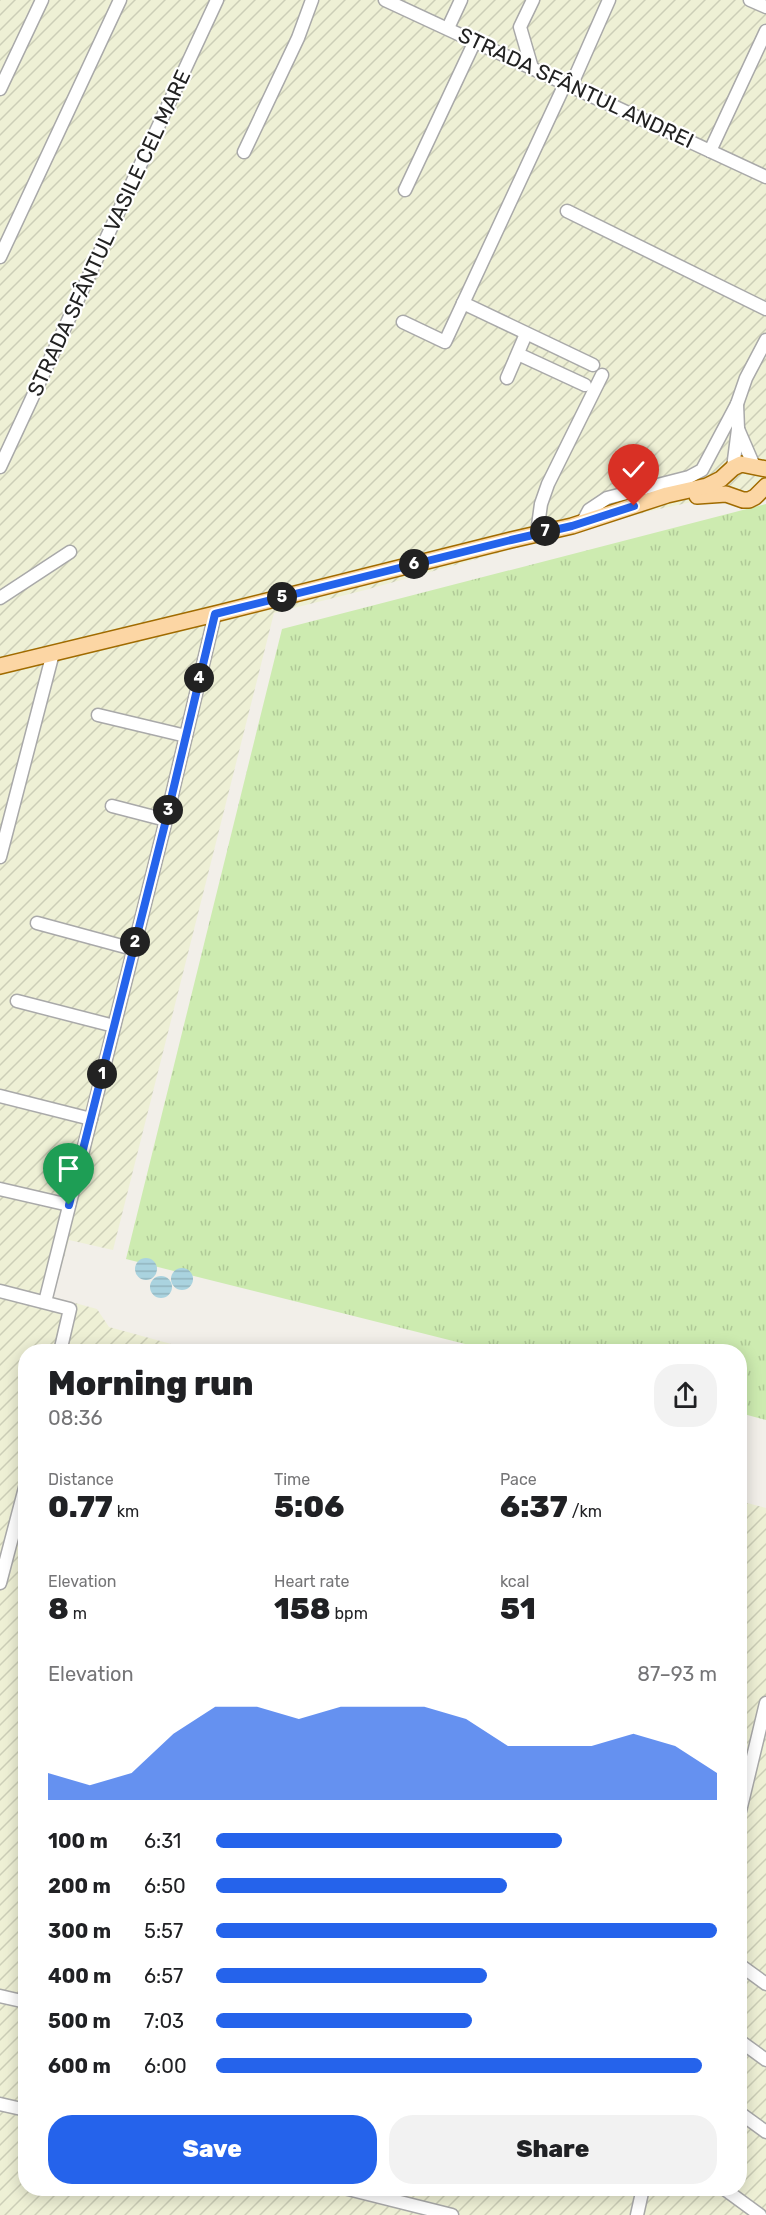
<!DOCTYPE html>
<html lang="en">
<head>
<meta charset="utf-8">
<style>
  :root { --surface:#fff; --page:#f2f2f2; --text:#202124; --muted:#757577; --accent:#2563eb }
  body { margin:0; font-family:Rubik,sans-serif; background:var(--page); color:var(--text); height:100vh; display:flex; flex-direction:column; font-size:22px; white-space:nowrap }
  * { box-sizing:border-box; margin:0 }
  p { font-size:20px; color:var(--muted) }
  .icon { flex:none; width:33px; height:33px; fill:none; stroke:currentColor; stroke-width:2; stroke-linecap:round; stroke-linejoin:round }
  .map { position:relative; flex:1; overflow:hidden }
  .side { position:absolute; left:18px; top:1344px; width:729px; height:852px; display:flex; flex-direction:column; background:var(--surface); border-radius:24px; box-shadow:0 3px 15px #0003 }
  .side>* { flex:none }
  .pin { position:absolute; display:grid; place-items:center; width:51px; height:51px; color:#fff; margin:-62px -26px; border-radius:50% 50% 50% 0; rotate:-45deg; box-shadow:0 0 6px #0007 }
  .pin .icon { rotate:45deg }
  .km { position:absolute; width:30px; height:30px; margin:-15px; border-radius:50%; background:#222; color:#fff; font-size:16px; line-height:30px; text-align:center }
  .round { display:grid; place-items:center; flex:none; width:63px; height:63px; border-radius:24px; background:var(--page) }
  .overview { display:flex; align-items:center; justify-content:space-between; height:102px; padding:0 30px }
  h1 { font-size:33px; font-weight:800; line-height:45px }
  .metrics { display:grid; grid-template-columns:repeat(3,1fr); gap:9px; height:102px; padding:6px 30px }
  .metrics div { display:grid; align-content:center }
  .metrics b { font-size:30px; font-weight:800 }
  .metrics small { font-size:16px; font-weight:400 }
  .metrics p { font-size:16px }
  .chart { height:168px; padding:12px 30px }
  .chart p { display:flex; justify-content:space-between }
  .chart svg { width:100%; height:108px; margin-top:6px; fill:var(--accent); opacity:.7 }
  .cta { display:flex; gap:12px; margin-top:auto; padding:12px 30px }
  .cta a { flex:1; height:69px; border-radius:24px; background:var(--accent); color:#fff; font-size:24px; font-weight:800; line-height:69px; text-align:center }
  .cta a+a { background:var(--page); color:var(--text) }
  ul { padding:0 30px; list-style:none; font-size:20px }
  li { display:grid; grid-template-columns:96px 72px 1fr; align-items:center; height:45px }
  li i { height:15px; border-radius:8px; background:var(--accent) }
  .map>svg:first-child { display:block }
  .farmland { fill:url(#farmland-furrows) }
  .grass { fill:url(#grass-tufts) }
  .water { fill:url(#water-rules) }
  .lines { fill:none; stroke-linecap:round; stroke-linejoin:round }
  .minor-casing { stroke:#a9a9a9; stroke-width:15 }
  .major-casing { stroke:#a06b00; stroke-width:18 }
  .minor { stroke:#fff; stroke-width:12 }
  .major { stroke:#fcd6a4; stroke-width:15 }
  .route-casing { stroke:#fff; stroke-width:12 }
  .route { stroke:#2563eb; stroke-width:8 }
  .labels { text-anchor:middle; stroke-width:4.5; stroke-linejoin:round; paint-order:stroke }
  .street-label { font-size:21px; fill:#222; stroke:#fff }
</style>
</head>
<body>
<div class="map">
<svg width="766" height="2215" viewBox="0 0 766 2215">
  <defs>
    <pattern id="farmland-furrows" width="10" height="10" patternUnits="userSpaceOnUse" patternTransform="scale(1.5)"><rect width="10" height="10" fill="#eef0d5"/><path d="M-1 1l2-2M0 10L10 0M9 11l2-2" fill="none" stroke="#ccceb7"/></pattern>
    <pattern id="grass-tufts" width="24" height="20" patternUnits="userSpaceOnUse" patternTransform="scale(1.5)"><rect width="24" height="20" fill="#cdebb0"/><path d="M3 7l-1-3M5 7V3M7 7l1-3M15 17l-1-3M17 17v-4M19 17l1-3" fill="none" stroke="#b0c997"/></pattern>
    <pattern id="water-rules" width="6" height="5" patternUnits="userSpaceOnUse" patternTransform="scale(1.5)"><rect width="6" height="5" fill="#aad3df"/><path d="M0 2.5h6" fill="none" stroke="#92b5bf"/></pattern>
  </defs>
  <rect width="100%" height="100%" fill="#f2efe9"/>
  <path class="farmland" d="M0,0h766v486l-116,25 -285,79 -91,23 -161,637 -44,-10 -16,57 44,12 12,18 88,24 -171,1v836h714v-687l26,7v707h-766z"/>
  <path class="grass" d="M766,504v916l-26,-7v-61l-247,-1 -367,-92 156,-630z"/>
  <g class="water">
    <circle cx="146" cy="1269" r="11"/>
    <circle cx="182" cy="1279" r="11"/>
    <circle cx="161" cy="1287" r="11"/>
  </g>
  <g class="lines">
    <defs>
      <g id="minor">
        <path d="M385,0l381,177"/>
        <path d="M750,0l16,7"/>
        <path d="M448,28l13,-28"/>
        <path d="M532,68l-12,-41 13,-27"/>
        <path d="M571,86l38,-86"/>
        <path d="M0,89l42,-89"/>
        <path d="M710,151l56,-120"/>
        <path d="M244,152l54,-114 14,-38"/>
        <path d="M405,190l70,-149"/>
        <path d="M567,211l199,98"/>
        <path d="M0,257l120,-257"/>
        <path d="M463,303l130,62"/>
        <path d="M403,322l42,20 120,-258"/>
        <path d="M518,354l67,31"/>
        <path d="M507,378l19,-44"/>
        <path d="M738,429l16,37"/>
        <path d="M0,467l217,-467"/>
        <path d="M733,468l5,-39 -1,-25 9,-26 20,-38"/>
        <path d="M582,523l7,-13 18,-12 82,-21 13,-7 35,-66"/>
        <path d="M537,533l4,-29 7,-20 54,-109"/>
        <path d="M0,598l70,-46"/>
        <path d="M98,715l88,21"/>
        <path d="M112,806l54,14"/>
        <path d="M0,857l53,-204"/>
        <path d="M37,923l96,26"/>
        <path d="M17,1001l97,25"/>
        <path d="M0,1096l91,23"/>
        <path d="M0,1189l69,16"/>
        <path d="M0,1291l70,18 -10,43"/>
        <path d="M45,1302l121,-482 49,-206"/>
        <path d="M0,1583l26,-99"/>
        <path d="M740,1811l26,-108"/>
        <path d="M740,1965l26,19"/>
        <path d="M0,1996l26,6"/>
        <path d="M740,2041l26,19"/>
        <path d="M0,2104l26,6"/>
        <path d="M740,2113l26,19"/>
        <path d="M344,2188l108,27"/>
        <path d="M723,2188l37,27"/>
        <path d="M637,2215l6,-27"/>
      </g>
      <g id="major">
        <path d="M697,496l29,-2 17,6h6l6,-3 11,-11"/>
        <path d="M0,666l215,-52 296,-74 61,-14 95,-31 40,-9 14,-7 12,-11 8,-4 25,5"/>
      </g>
    </defs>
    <use href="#minor" class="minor-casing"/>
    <use href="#major" class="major-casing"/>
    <use href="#minor" class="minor"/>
    <use href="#major" class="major"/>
  </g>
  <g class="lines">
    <defs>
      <path id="route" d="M69,1205l97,-385 49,-206 296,-74 61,-14 62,-20"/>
    </defs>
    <use href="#route" class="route-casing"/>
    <use href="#route" class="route"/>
  </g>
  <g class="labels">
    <g class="street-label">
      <text transform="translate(576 88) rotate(25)" y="7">STRADA SFÂNTUL ANDREI</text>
      <text transform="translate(109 233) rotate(-65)" y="7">STRADA SFÂNTUL VASILE CEL MARE</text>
    </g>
  </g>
</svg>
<div class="pin" style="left:69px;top:1205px;background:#1e9e55"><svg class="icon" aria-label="arrive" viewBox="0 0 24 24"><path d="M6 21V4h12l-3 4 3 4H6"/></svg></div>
<div class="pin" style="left:634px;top:506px;background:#d93025"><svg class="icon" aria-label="check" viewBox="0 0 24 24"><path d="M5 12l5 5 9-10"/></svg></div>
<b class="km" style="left:102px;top:1074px">1</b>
<b class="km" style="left:135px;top:942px">2</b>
<b class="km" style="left:168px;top:810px">3</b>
<b class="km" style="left:199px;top:678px">4</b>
<b class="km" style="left:282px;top:597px">5</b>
<b class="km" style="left:414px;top:564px">6</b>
<b class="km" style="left:545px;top:531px">7</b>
<section class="side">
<div class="overview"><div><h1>Morning run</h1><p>08:36</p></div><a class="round"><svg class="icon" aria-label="share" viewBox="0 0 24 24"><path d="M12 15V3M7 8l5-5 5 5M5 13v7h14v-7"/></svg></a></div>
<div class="metrics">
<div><p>Distance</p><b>0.77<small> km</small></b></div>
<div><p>Time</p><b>5:06</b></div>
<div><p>Pace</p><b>6:37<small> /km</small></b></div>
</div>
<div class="metrics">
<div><p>Elevation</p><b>8<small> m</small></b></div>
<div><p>Heart rate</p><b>158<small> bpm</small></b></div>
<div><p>kcal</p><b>51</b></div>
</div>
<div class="chart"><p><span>Elevation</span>87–93 m</p>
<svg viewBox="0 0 160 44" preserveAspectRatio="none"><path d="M0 44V33L10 38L20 33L30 17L40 6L50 6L60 11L70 6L80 6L90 6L100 11L110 22L120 22L130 22L140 17L150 22L160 33V44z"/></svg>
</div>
<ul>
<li><b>100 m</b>6:31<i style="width:69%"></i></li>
<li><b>200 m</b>6:50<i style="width:58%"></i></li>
<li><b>300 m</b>5:57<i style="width:100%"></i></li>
<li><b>400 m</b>6:57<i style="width:54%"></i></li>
<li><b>500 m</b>7:03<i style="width:51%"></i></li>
<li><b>600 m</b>6:00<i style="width:97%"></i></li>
</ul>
<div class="cta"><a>Save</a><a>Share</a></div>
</section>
</div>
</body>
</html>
